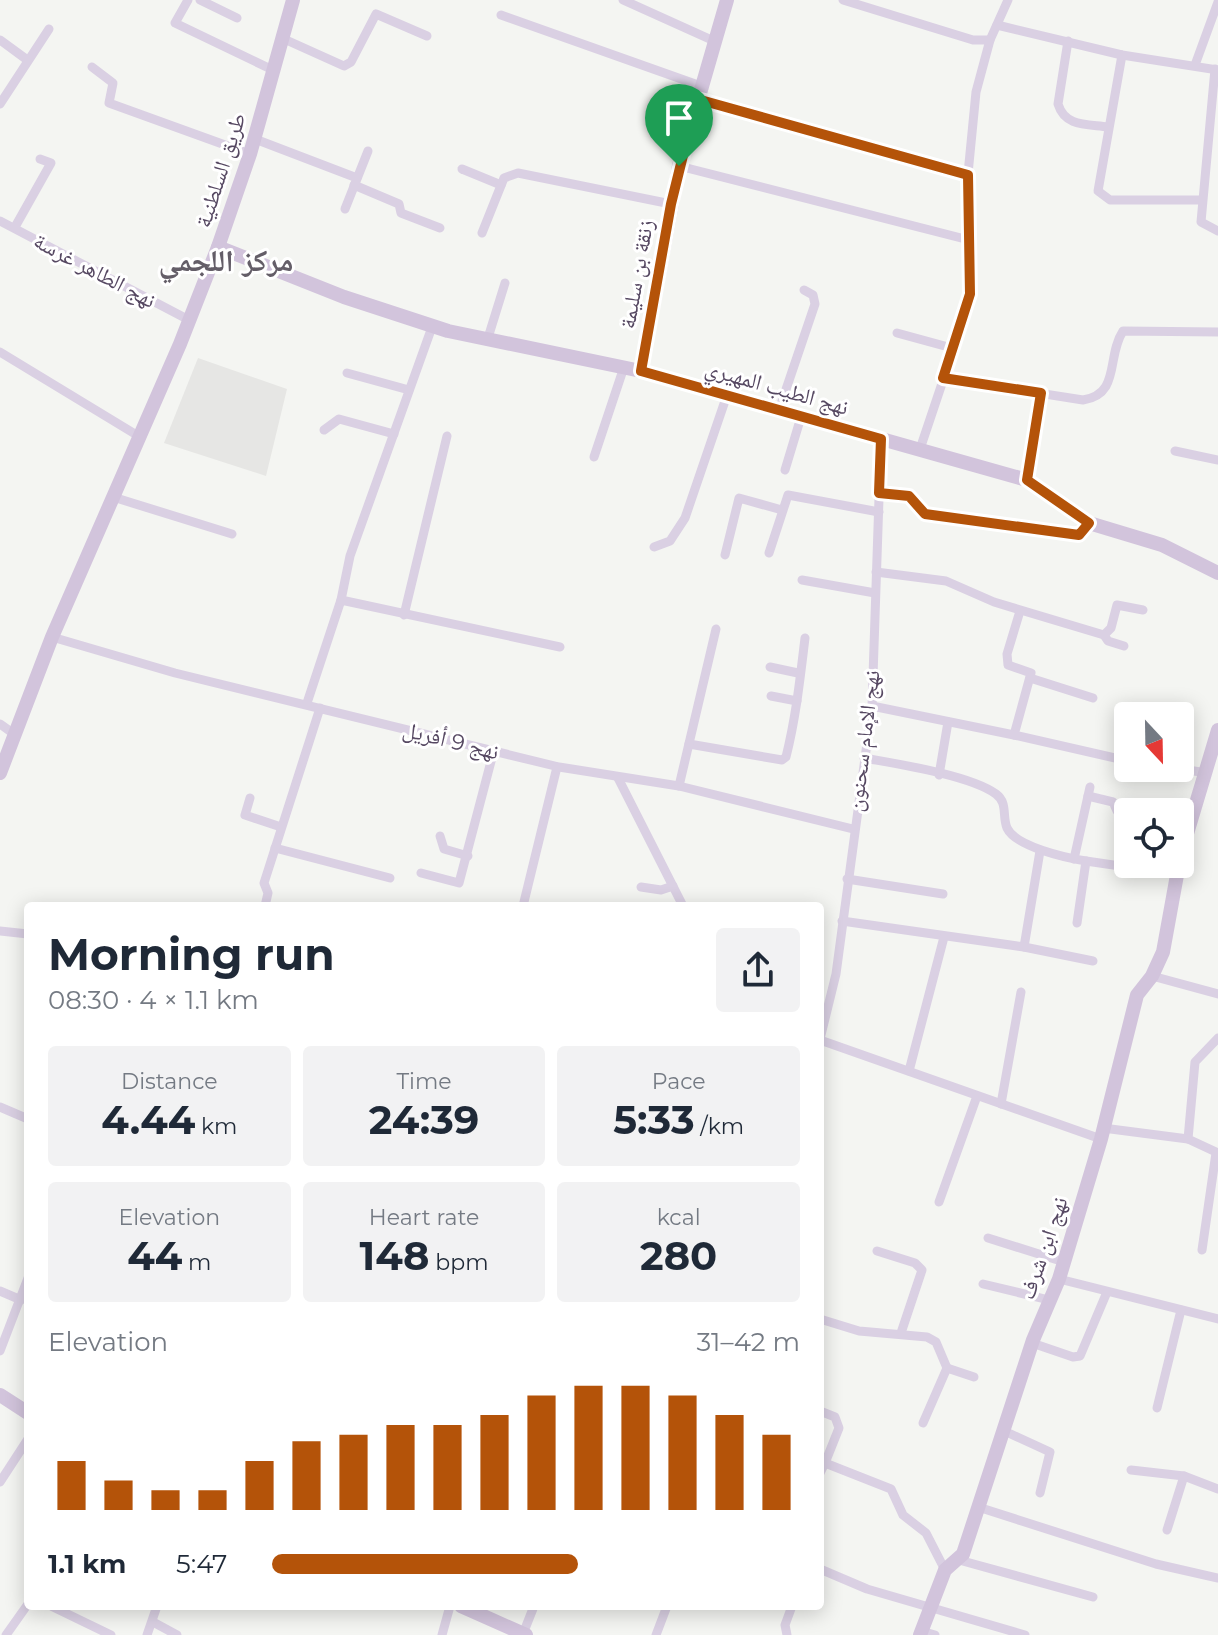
<!DOCTYPE html>
<html lang="en">
<head>
<meta charset="utf-8">
<style>
  :root { --surface:#fff; --page:#f2f2f3; --text:#1f2937; --muted:#747a83; --accent:#b45309 }
  body { margin:0; font-family:Montserrat,"Noto Naskh Arabic",sans-serif; background:var(--page); color:var(--text); height:100vh; display:flex; flex-direction:column; font-size:30px; white-space:nowrap }
  * { box-sizing:border-box; margin:0 }
  p { font-size:26px; color:var(--muted) }
  .icon { flex:none; width:44px; height:44px; fill:none; stroke:currentColor; stroke-width:2; stroke-linecap:round; stroke-linejoin:round }
  .map { position:relative; flex:1; overflow:hidden }
  .sheet { position:absolute; left:24px; top:902px; width:800px; height:708px; display:flex; flex-direction:column; background:var(--surface); border-radius:8px; box-shadow:0 4px 20px #0003 }
  .sheet>* { flex:none }
  .needle { width:52px; rotate:158deg }
  .fabs { position:absolute; left:1114px; top:702px; display:grid; gap:16px }
  .fabs a { display:grid; place-items:center; width:80px; height:80px; border-radius:8px; background:var(--surface); box-shadow:0 4px 20px #0003; font-size:40px }
  .pin { position:absolute; display:grid; place-items:center; width:68px; height:68px; color:#fff; margin:-82px -34px; border-radius:50% 50% 50% 0; rotate:-45deg; box-shadow:0 0 8px #0007 }
  .pin .icon { rotate:45deg }
  .round { display:grid; place-items:center; flex:none; width:84px; height:84px; border-radius:8px; background:var(--page) }
  .head { display:flex; align-items:center; justify-content:space-between; height:136px; padding:0 24px }
  h1 { font-size:44px; font-weight:700; line-height:60px }
  .metrics { display:grid; grid-template-columns:repeat(3,1fr); gap:12px; height:136px; padding:8px 24px }
  .metrics div { display:grid; align-content:center; border-radius:8px; background:var(--page); text-align:center }
  .metrics b { font-size:40px; font-weight:700 }
  .metrics small { font-size:22px; font-weight:400 }
  .metrics p { font-size:22px }
  .chart { height:224px; padding:16px 24px }
  .chart p { display:flex; justify-content:space-between }
  .chart svg { width:100%; height:144px; margin-top:8px; stroke:var(--accent); stroke-width:6 }
  ul { padding:0 24px; list-style:none; font-size:26px }
  li { display:grid; grid-template-columns:128px 96px 1fr; align-items:center; height:60px }
  li i { height:20px; border-radius:10px; background:var(--accent) }
  .map>svg:first-child { display:block }
  .education { fill:#e6e6e4 }
  .lines { fill:none; stroke-linecap:round; stroke-linejoin:round }
  .street { stroke:#dad0e3; stroke-width:9 }
  .secondary { stroke:#d2c4dc; stroke-width:14 }
  .route-casing { stroke:#fff; stroke-width:16 }
  .route { stroke:#b45309; stroke-width:10 }
  .labels { text-anchor:middle; stroke-width:6; stroke-linejoin:round; paint-order:stroke }
  .street-label { font-size:22px; fill:#564862; stroke:#fff }
  .district-label { font-size:30px; font-weight:bold; fill:#645e68; stroke:#fff }
</style>
</head>
<body>
<div class="map">
<svg width="1218" height="1635" viewBox="0 0 1218 1635">
  <rect width="100%" height="100%" fill="#f4f5f2"/>
  <path class="education" d="M198,358l89,31 -21,87 -102,-33z"/>
  <g class="lines">
    <g class="street">
      <path d="M188,0l-13,23 100,48"/>
      <path d="M200,0l37,18"/>
      <path d="M623,0l91,41"/>
      <path d="M843,0l130,40h17"/>
      <path d="M501,15l200,71"/>
      <path d="M997,25l125,30 96,15"/>
      <path d="M284,39l60,27 7,-4 25,-48 51,22"/>
      <path d="M0,40l26,19"/>
      <path d="M1068,41l-10,63c7,23 29,20 50,23"/>
      <path d="M1122,55l-24,136 12,9h91"/>
      <path d="M1195,65l23,-63"/>
      <path d="M92,67l21,16 -4,20 141,51"/>
      <path d="M1215,69l-14,153 17,9"/>
      <path d="M697,99l271,76"/>
      <path d="M0,104l49,-75"/>
      <path d="M255,139l102,39"/>
      <path d="M679,166l290,74"/>
      <path d="M462,169l39,16"/>
      <path d="M354,185l45,19 2,9 39,15"/>
      <path d="M345,209l23,-58"/>
      <path d="M0,221l189,99"/>
      <path d="M15,227l36,-64 -11,-4"/>
      <path d="M482,233l22,-55 14,-5 153,31"/>
      <path d="M897,333l55,15"/>
      <path d="M487,341l18,-58"/>
      <path d="M0,352l140,85"/>
      <path d="M347,373l62,17"/>
      <path d="M943,378l140,22c38,-6 23,-43 40,-69l95,1"/>
      <path d="M779,410l36,-106 -2,-9 -9,-5"/>
      <path d="M324,430l15,-11 55,15"/>
      <path d="M920,449l49,-146 -2,-119 9,-92 14,-52 18,-40"/>
      <path d="M1175,451l43,9"/>
      <path d="M594,457l30,-90"/>
      <path d="M785,470l16,-53"/>
      <path d="M1027,480l14,-87"/>
      <path d="M879,493l30,3 16,18 154,21 10,-12"/>
      <path d="M113,497l119,37"/>
      <path d="M654,547l16,-6 15,-23 42,-123"/>
      <path d="M769,553l19,-58 91,17"/>
      <path d="M725,555l14,-57 43,12"/>
      <path d="M876,572l70,9 48,21 110,33 7,-7 6,-23 26,5"/>
      <path d="M802,580l73,13"/>
      <path d="M341,600l219,47"/>
      <path d="M1020,611l-13,43 1,11 23,8 -17,62 114,26"/>
      <path d="M404,615l43,-179"/>
      <path d="M1104,635l4,6 16,5"/>
      <path d="M52,637l123,36 384,94 120,19 174,43"/>
      <path d="M770,667l28,6"/>
      <path d="M1030,678l63,20"/>
      <path d="M771,696l26,5"/>
      <path d="M307,703l34,-103 9,-44 82,-229"/>
      <path d="M872,706l142,29"/>
      <path d="M0,724l14,10"/>
      <path d="M689,744l93,16 4,-3c10,-40 14,-78 19,-119"/>
      <path d="M864,758c33,6 106,17 132,36 12,9 6,22 11,34 9,19 60,30 79,33l-9,62"/>
      <path d="M1175,768l32,5"/>
      <path d="M939,775l9,-53"/>
      <path d="M618,778l65,128"/>
      <path d="M679,786l37,-157"/>
      <path d="M1088,796l25,6 4,9"/>
      <path d="M250,798l-5,17 36,12"/>
      <path d="M440,836l4,13 24,7"/>
      <path d="M275,848l115,30"/>
      <path d="M1074,859l16,-72"/>
      <path d="M1086,861l41,6"/>
      <path d="M421,873l38,10 35,-133"/>
      <path d="M847,879l96,15"/>
      <path d="M641,887l20,3 12,-4"/>
      <path d="M265,906l3,-13 -4,-10 56,-175"/>
      <path d="M523,906l34,-139"/>
      <path d="M842,921l182,26 16,-96"/>
      <path d="M0,931l28,3"/>
      <path d="M1024,947l69,14"/>
      <path d="M1152,976l66,18"/>
      <path d="M1218,1038l-23,24 -7,77 30,14"/>
      <path d="M820,1039l16,-65 36,-268 9,-267"/>
      <path d="M820,1040l281,99"/>
      <path d="M909,1071l35,-134"/>
      <path d="M1001,1104l20,-112"/>
      <path d="M0,1107l28,12"/>
      <path d="M1103,1128l85,11"/>
      <path d="M939,1202l38,-106"/>
      <path d="M988,1238l76,24"/>
      <path d="M1202,1250l14,-97"/>
      <path d="M877,1251l38,12 7,7 -21,63"/>
      <path d="M1059,1279l159,40"/>
      <path d="M983,1284l66,16"/>
      <path d="M0,1291l21,9"/>
      <path d="M820,1319l39,12 68,6 9,5 11,26 -24,55"/>
      <path d="M1032,1343l41,14 7,-1 27,-64"/>
      <path d="M0,1351l28,-73"/>
      <path d="M947,1368l27,9"/>
      <path d="M1157,1408l24,-98"/>
      <path d="M820,1411l15,6 4,11 -14,35"/>
      <path d="M1002,1430l48,22 -10,41"/>
      <path d="M1131,1470l53,6 34,13"/>
      <path d="M820,1473l5,-10 66,26 12,26 23,18 19,37"/>
      <path d="M0,1482l28,-43"/>
      <path d="M978,1507l178,57 62,14"/>
      <path d="M1167,1530l17,-54"/>
      <path d="M959,1560l134,37"/>
      <path d="M820,1569l47,20 158,46"/>
      <path d="M51,1606l60,29"/>
      <path d="M153,1622l24,13"/>
      <path d="M921,1631l14,4"/>
      <path d="M523,1634l11,-28"/>
      <path d="M6,1635l22,-31"/>
      <path d="M147,1635l10,-29"/>
      <path d="M442,1635l8,-29"/>
      <path d="M656,1635l11,-29"/>
      <path d="M787,1635l-2,-10 7,-19"/>
    </g>
    <g class="secondary">
      <path d="M218,247l126,50 104,34 193,40 386,109 62,43 73,22 56,28"/>
      <path d="M641,371l38,-205 48,-166"/>
      <path d="M0,773l52,-136 128,-293 38,-97 32,-93 43,-154"/>
      <path d="M1180,857l38,-127"/>
      <path d="M0,1395l28,18"/>
      <path d="M461,1606l65,29"/>
      <path d="M920,1635l25,-65 18,-16 70,-214 26,-61 42,-140 36,-144 15,-19 11,-24 16,-88"/>
    </g>
  </g>
  <g class="lines">
    <defs>
      <path id="route" d="M697,99l271,76 2,119 -27,84 98,15 -14,87 62,43 -10,12 -154,-21 -16,-18 -30,-3 2,-54 -240,-68 30,-167z"/>
    </defs>
    <use href="#route" class="route-casing"/>
    <use href="#route" class="route"/>
  </g>
  <g class="labels">
    <g class="street-label">
      <text transform="translate(220 170) rotate(-72)" y="8">طريق السلطنية</text>
      <text transform="translate(95 270) rotate(28)" y="8">نهج الطاهر غرسة</text>
      <text transform="translate(636 274) rotate(-80)" y="8">زنقة بن سليمة</text>
      <text transform="translate(777 387) rotate(16)" y="8">نهج الطيب المهيري</text>
      <text transform="translate(451 740) rotate(14)" y="8">نهج 9 أفريل</text>
      <text transform="translate(863 741) rotate(-83)" y="8">نهج الإمام سحنون</text>
      <text transform="translate(1043 1248) rotate(-71)" y="8">نهج ابن شرف</text>
    </g>
    <g class="district-label">
      <text x="226" y="271">مركز اللجمي</text>
    </g>
  </g>
</svg>
<div class="fabs">
<a><svg class="needle" viewBox="-14 -14 28 28"><path d="M0-13l5 13h-10z" fill="#e53935"/><path d="M0 13l5-13h-10z" fill="#747a83"/></svg></a>
<a><svg class="icon" aria-label="locate" viewBox="0 0 24 24"><circle cx="12" cy="12" r="6"/><path d="M12 2v4M12 18v4M2 12h4M18 12h4"/></svg></a>
</div>
<div class="pin" style="left:679px;top:166px;background:#1e9e55"><svg class="icon" aria-label="arrive" viewBox="0 0 24 24"><path d="M6 21V4h12l-3 4 3 4H6"/></svg></div>
<section class="sheet">
<div class="head"><div><h1>Morning run</h1><p>08:30 · 4 × 1.1 km</p></div><a class="round"><svg class="icon" aria-label="share" viewBox="0 0 24 24"><path d="M12 15V3M7 8l5-5 5 5M5 13v7h14v-7"/></svg></a></div>
<div class="metrics">
<div><p>Distance</p><b>4.44<small> km</small></b></div>
<div><p>Time</p><b>24:39</b></div>
<div><p>Pace</p><b>5:33<small> /km</small></b></div>
</div>
<div class="metrics">
<div><p>Elevation</p><b>44<small> m</small></b></div>
<div><p>Heart rate</p><b>148<small> bpm</small></b></div>
<div><p>kcal</p><b>280</b></div>
</div>
<div class="chart"><p><span>Elevation</span>31–42 m</p>
<svg viewBox="0 0 160 44" preserveAspectRatio="none"><path d="M5 44V29M15 44V35M25 44V38M35 44V38M45 44V29M55 44V23M65 44V21M75 44V18M85 44V18M95 44V15M105 44V9M115 44V6M125 44V6M135 44V9M145 44V15M155 44V21"/></svg>
</div>
<ul>
<li><b>1.1 km</b>5:47<i style="width:58%"></i></li>
</ul>
</section>
</div>
</body>
</html>
